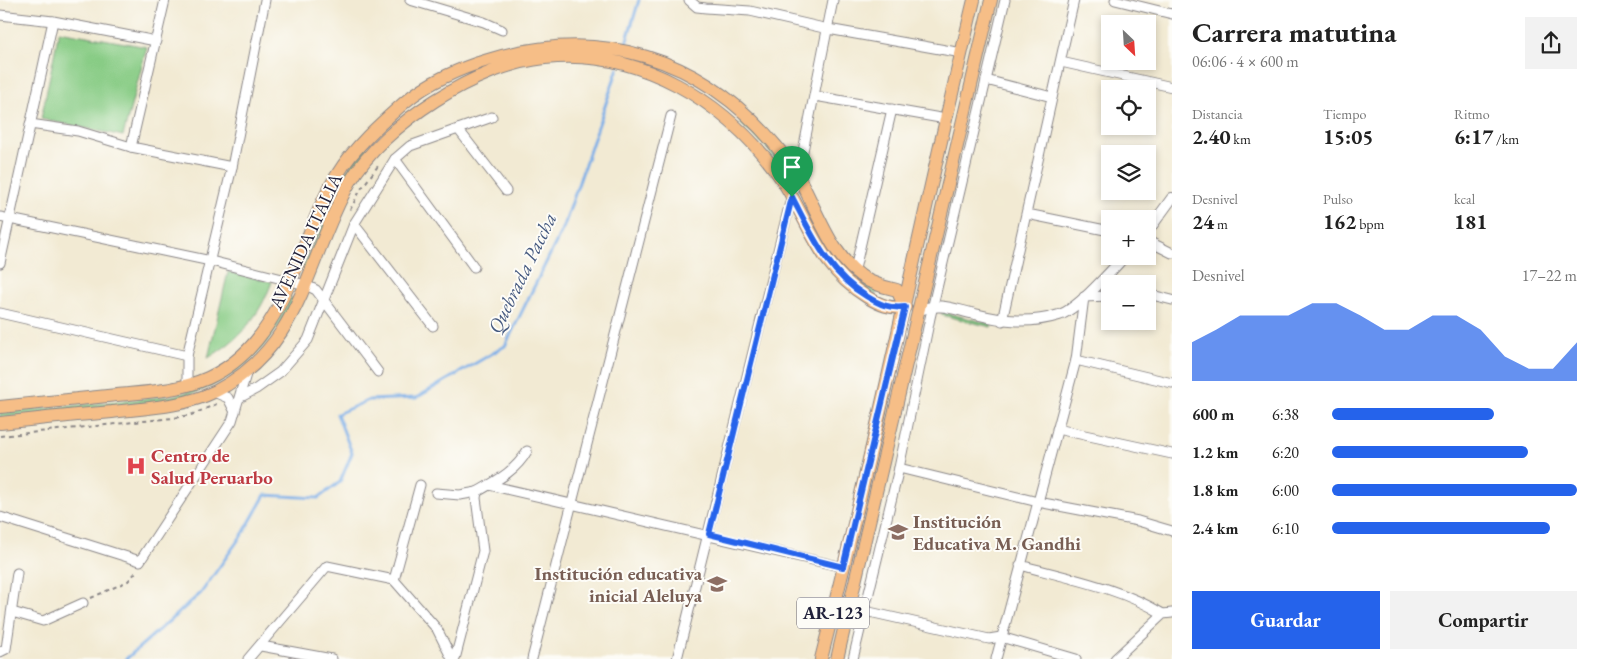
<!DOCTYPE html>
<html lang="es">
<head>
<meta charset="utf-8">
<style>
  :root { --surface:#fff; --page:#f2f2f2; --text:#222; --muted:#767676; --accent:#2563eb }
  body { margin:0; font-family:"EB Garamond",serif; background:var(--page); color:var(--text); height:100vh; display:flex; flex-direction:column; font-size:19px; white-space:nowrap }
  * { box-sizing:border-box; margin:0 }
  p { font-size:16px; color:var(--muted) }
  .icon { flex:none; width:28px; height:28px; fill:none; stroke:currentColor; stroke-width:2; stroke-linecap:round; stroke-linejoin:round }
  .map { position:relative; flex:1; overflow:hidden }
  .panel { display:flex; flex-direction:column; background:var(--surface); width:425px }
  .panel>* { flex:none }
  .needle { width:32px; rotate:155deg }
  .tools { position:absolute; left:1101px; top:15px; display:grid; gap:10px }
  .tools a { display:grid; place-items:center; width:55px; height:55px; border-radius:0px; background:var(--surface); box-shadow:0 2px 8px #0003; font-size:25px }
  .pin { position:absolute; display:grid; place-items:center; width:42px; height:42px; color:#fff; margin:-51px -21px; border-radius:50% 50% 50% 0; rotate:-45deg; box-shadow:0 0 5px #0007 }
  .pin .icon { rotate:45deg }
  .round { display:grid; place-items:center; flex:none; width:52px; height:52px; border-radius:0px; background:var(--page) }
  .headline { display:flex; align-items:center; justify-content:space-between; height:85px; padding:0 20px }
  h1 { font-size:28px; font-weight:700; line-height:38px }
  .stats { display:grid; grid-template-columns:repeat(3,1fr); gap:8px; height:85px; padding:5px 20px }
  .stats div { display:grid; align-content:center }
  .stats b { font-size:21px; font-weight:700 }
  .stats small { font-size:14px; font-weight:400 }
  .stats p { font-size:14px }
  .chart { height:140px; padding:10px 20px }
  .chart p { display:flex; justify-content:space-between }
  .chart svg { width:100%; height:90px; margin-top:5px; fill:var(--accent); opacity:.7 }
  .cta { display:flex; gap:10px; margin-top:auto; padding:10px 20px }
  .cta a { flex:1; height:58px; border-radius:0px; background:var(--accent); color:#fff; font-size:20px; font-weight:700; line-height:58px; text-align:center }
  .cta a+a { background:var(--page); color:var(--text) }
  ul { padding:0 20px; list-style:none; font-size:16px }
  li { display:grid; grid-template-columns:80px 60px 1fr; align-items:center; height:38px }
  li i { height:12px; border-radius:6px; background:var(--accent) }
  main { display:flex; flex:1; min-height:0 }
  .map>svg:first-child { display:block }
  .green { fill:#88cc85; stroke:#557760 }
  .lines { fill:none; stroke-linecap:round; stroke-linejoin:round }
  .stream { stroke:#7baee7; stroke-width:3 }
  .minor-casing { stroke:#8a8687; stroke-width:11 }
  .tertiary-casing { stroke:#8a8687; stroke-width:12 }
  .primary-casing { stroke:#8a8687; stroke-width:14 }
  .path { stroke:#8a8687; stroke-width:2; stroke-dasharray:4 4; stroke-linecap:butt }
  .minor { stroke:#fff; stroke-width:9 }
  .tertiary { stroke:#fff; stroke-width:10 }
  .primary { stroke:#f6be87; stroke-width:12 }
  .route-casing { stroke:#fff; stroke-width:10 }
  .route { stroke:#2563eb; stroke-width:6 }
  .labels { text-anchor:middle; stroke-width:4; stroke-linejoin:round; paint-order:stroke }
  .shield { fill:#fdfcf7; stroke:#646373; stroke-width:1 }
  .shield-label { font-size:18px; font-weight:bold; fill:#22223b }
  .street-label { font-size:19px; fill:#22223b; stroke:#fdfcf7 }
  .health-label { font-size:19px; font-weight:bold; fill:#be3a42; stroke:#fdfcf7; text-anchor:start }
  .education-label { font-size:19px; font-weight:bold; fill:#785e54; stroke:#fdfcf7; text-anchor:start }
  .water-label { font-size:20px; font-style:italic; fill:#465a80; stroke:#fdfcf7 }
</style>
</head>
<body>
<main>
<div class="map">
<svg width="1172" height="659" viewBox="0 0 1172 659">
  <rect width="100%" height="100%" fill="#fdfcf7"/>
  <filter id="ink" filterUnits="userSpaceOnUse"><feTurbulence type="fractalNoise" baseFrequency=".02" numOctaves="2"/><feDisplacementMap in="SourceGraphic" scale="10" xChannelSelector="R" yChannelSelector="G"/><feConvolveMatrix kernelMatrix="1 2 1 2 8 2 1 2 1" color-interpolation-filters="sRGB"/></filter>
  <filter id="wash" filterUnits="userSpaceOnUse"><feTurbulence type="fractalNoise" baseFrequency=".0096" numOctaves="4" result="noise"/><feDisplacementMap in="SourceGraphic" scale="20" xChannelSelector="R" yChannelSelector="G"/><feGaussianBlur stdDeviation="1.12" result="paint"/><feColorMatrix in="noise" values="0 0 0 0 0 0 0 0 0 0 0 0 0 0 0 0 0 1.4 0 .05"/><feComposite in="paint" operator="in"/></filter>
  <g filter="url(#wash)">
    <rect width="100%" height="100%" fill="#f2ead3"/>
    <g class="green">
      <path d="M59,31l88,16 -24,89 -82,-17z"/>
      <path d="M742,120l20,18 21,28 -1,3 -16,-22 -26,-24z"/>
      <path d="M365,147l4,3 -62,119 -4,-1 29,-73 10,-18z"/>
      <path d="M812,216l53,68 12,7 -1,4c-38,-23 -46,-40 -67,-77z"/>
      <path d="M228,272l44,10c-13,35 -32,57 -64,76z"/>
      <path d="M290,297l4,2c-29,57 -61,85 -123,101l-171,18v-5l171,-17c56,-12 97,-47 119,-99z"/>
      <path d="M942,312l50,12 -1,3 -49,-12z"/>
    </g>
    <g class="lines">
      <g class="stream">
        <path d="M624,50l15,-50"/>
        <path d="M126,659l75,-66 43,-61 21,-37 53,3 22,-16 12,-29 -15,-39 32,-14 47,-2 89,-52 59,-120 54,-158"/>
      </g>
    </g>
  </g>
  <g filter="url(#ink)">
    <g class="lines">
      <defs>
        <g id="minor">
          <path d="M410,0l74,22 18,8"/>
          <path d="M689,0l8,7 9,1 44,3 78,18 134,24"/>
          <path d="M1115,0l57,14"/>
          <path d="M0,15l53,6 103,20"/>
          <path d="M1061,62l111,25"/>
          <path d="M986,80l66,17"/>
          <path d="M815,96l131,23"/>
          <path d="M30,124l48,7 53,16 101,20"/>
          <path d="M458,129l48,62"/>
          <path d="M131,147l34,-147"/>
          <path d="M802,156l31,-156"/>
          <path d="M395,159l79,108"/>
          <path d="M1027,214l83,17"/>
          <path d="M0,217l211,44 95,24 10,5 62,82"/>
          <path d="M354,224l79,102"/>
          <path d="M1148,241l24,12"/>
          <path d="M0,263l53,-242"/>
          <path d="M855,269l37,-160"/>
          <path d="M1148,294l24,6"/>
          <path d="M0,313l187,43"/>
          <path d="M1002,321l72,-321"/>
          <path d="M1076,360l96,23"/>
          <path d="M187,385v-29l45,-189 33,-167"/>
          <path d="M214,392l14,6 7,14"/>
          <path d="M241,397l15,-8 24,-17 28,-32 46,-116 41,-65 15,-13 82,-29"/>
          <path d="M1057,429l115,25"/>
          <path d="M899,468l139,34 100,19 34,10"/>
          <path d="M489,485l354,82"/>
          <path d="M436,493l24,2 17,-3"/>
          <path d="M0,517l140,44 92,-140 15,-50"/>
          <path d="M1020,565c48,13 101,23 143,49"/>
          <path d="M394,580l26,-95"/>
          <path d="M865,611l124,28 12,-2 75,22"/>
          <path d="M12,612l31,9 40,-18"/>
          <path d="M261,646l71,13"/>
          <path d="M0,652l6,-3 11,-76"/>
          <path d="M248,659l79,-93 67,14 43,49 15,30"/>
          <path d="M455,659l28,-108 -7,-53 1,-6c19,-11 39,-21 50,-41"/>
          <path d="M532,659l139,-543"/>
          <path d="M677,659l120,-485"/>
          <path d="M853,659l46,-191 31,-150 75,-318"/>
          <path d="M996,659l80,-299 8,-63 26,-1"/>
          <path d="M1115,659l48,-45 9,-1"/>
        </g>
        <g id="tertiary">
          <path d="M1148,231l24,-33"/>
          <path d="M919,310c23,-8 33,-1 56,4 28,7 55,10 84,1 19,-6 51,-43 66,-59"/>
        </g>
        <g id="primary">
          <path d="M0,407c39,-4 78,-8 117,-12 30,-3 62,-4 91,-17 82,-38 87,-135 129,-203 17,-28 43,-51 68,-73 22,-19 55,-34 83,-42 112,-34 213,-4 289,87 7,9 15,19 21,29 20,35 33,84 71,105 9,4 18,7 28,9l8,17c-15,2 -25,-2 -38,-10 -52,-32 -57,-78 -89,-123 -53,-73 -139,-126 -233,-116 -68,7 -160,65 -195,124 -44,76 -46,164 -134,209 -32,16 -69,17 -104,21 -37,3 -75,7 -112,11"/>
          <path d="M821,659c56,-219 100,-440 153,-659"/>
          <path d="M837,659l154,-659"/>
        </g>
      </defs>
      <use href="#minor" class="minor-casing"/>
      <use href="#tertiary" class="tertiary-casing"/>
      <use href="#primary" class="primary-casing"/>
      <g class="path">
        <path d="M350,210l11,-21 17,-23"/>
        <path d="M0,436l173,-18 18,-3 28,-12"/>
        <path d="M91,598l37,-17 10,-11"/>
      </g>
      <use href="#minor" class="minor"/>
      <use href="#tertiary" class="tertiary"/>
      <use href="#primary" class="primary"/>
    </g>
  </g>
  <g class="lines" filter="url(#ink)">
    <defs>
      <path id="route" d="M792,197c20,38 36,76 74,99 13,8 23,13 39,11l-62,260 -134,-33z"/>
    </defs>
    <use href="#route" class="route-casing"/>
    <use href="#route" class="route"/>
  </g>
  <defs>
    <symbol id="hospital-bare" viewBox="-9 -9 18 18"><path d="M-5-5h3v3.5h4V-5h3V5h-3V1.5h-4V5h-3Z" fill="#e0444e" stroke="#fdfcf7" stroke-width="2.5" paint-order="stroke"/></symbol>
    <symbol id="school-bare" viewBox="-9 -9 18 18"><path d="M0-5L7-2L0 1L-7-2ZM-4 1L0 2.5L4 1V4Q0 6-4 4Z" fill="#8d6e63" stroke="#fdfcf7" stroke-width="2.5" paint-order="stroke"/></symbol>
  </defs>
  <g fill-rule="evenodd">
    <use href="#hospital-bare" x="122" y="452" width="28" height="28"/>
    <use href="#school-bare" x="884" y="518" width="28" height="28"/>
    <use href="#school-bare" x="703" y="570" width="28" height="28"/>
  </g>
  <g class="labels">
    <rect class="shield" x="797" y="597.5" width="72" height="31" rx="4"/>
    <g class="shield-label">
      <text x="833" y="619">AR-123</text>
    </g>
    <g class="street-label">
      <text transform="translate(305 241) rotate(-65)" y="7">AVENIDA ITALIA</text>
    </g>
    <g class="health-label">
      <text x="151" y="462">Centro de<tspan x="151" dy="22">Salud Peruarbo</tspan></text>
    </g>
    <g class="education-label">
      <text x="913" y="528">Institución<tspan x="913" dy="22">Educativa M. Gandhi</tspan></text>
      <text x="702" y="580" text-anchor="end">Institución educativa<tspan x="702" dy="22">inicial Aleluya</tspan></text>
    </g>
    <g class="water-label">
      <text transform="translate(522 273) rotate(-64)" y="7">Quebrada Paccha</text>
    </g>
  </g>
</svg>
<div class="tools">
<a><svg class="needle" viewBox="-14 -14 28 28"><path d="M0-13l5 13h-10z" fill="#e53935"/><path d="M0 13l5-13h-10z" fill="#767676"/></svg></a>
<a><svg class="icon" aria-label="locate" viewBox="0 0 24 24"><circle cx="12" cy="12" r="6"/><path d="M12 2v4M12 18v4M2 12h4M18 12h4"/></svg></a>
<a><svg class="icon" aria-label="layers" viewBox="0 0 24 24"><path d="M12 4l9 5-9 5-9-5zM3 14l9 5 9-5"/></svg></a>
<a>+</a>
<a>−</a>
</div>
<div class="pin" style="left:792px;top:197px;background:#1e9e55"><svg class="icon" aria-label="arrive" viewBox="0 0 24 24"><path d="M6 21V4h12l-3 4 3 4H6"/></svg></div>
</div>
<section class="panel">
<div class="headline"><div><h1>Carrera matutina</h1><p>06:06 · 4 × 600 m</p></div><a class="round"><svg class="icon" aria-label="share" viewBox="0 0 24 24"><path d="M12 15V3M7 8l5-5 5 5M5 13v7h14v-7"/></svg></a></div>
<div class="stats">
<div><p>Distancia</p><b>2.40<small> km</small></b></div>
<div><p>Tiempo</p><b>15:05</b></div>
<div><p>Ritmo</p><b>6:17<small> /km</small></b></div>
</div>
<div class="stats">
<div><p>Desnivel</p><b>24<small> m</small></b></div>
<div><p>Pulso</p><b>162<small> bpm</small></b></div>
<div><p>kcal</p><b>181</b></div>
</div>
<div class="chart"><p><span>Desnivel</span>17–22 m</p>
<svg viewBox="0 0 160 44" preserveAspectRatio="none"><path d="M0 44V25L10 19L20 12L30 12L40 12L50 6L60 6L70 12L80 19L90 19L100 12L110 12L120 19L130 32L140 38L150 38L160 25V44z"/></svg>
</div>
<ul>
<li><b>600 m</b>6:38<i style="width:66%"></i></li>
<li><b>1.2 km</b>6:20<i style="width:80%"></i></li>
<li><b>1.8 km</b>6:00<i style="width:100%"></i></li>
<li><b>2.4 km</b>6:10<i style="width:89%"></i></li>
</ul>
<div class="cta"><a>Guardar</a><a>Compartir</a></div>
</section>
</main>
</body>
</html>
